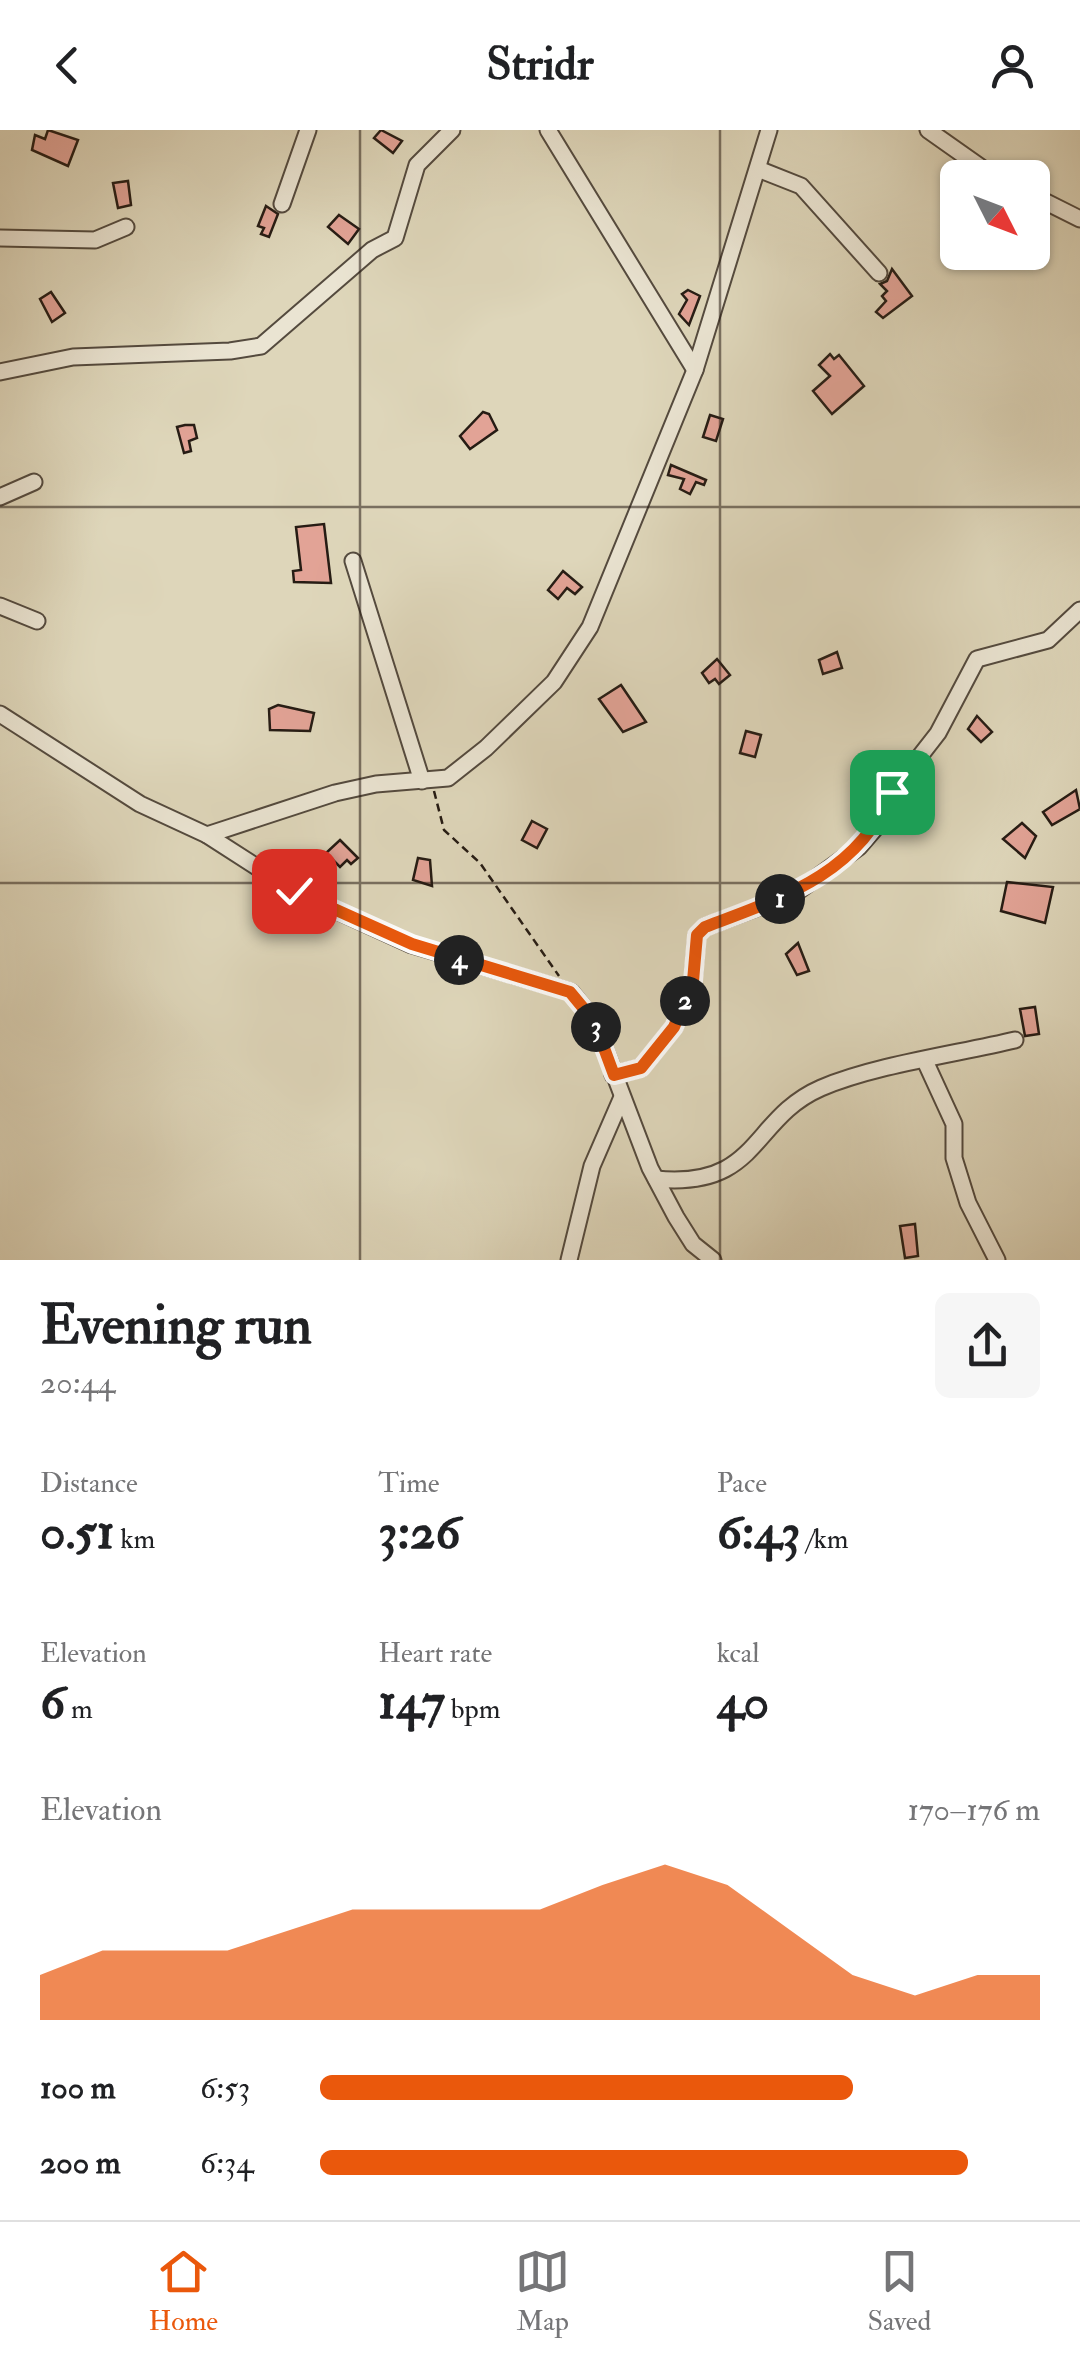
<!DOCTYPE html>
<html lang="en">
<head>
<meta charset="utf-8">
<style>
  :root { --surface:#fff; --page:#f6f6f6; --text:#202124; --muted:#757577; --line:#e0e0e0; --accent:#ea580c }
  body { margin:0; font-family:"IM FELL Double Pica",serif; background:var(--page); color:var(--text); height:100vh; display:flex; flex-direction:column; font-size:38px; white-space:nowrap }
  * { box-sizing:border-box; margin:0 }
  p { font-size:32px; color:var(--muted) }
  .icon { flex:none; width:55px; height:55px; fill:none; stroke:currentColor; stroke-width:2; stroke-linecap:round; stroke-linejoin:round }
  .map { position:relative; height:1130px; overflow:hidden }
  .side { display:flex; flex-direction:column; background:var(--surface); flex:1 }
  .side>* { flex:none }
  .needle { width:65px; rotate:132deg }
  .controls { position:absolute; left:940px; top:30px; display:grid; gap:20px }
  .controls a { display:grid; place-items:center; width:110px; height:110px; border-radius:15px; background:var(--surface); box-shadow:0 2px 8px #0004; font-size:50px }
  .pin { position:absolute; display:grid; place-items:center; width:85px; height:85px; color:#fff; margin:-42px; border-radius:20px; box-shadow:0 5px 15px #0006 }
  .km { position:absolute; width:50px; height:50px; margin:-25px; border-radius:50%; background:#222; color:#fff; font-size:28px; line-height:50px; text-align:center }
  .round { display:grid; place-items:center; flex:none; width:105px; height:105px; border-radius:15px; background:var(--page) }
  .headline { display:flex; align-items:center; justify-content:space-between; height:170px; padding:0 40px }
  h1 { font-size:55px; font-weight:700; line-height:75px }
  .stats { display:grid; grid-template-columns:repeat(3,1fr); gap:15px; height:170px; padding:10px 40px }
  .stats div { display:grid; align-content:center }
  .stats b { font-size:50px; font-weight:700 }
  .stats small { font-size:28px; font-weight:400 }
  .stats p { font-size:28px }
  .chart { height:280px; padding:20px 40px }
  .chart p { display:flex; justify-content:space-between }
  .chart svg { width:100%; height:180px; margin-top:10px; fill:var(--accent); opacity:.7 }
  ul { padding:0 40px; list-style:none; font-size:32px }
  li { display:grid; grid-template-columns:160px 120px 1fr; align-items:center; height:75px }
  li i { height:25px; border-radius:12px; background:var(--accent) }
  header { display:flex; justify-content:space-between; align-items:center; height:130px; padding:0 40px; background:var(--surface); font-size:45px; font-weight:700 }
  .menu { display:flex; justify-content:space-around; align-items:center; height:140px; border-top:2px solid var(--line); background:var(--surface); font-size:28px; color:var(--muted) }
  .menu a { display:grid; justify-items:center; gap:5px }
  .menu .current { color:var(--accent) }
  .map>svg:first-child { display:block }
  .building { fill:#e2a396; stroke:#261c14; stroke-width:2.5 }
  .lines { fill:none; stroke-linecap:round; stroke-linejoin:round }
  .minor-casing { stroke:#544a3e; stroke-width:19 }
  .path { stroke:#261c14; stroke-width:2.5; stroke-dasharray:8 5; stroke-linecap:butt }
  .minor { stroke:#eae4d2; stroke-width:15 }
  .route-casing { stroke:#fff; stroke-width:20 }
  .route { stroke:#ea580c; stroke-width:12 }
  .grid { fill:none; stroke:#261c14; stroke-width:2.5; stroke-opacity:0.55 }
</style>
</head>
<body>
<header><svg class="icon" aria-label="back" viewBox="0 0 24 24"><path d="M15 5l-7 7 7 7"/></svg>Stridr<svg class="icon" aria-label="person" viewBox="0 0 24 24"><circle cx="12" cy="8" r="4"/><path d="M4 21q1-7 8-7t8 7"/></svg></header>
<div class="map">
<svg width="1080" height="1130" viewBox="0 0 1080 1130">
  <rect width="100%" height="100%" fill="#ded6ba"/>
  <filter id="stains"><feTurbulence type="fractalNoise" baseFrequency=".002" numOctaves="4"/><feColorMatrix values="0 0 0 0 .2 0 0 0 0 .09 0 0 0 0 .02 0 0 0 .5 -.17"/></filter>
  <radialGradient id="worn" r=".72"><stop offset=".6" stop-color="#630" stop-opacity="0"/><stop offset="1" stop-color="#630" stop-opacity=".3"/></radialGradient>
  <g class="building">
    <path d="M48,0l30,10 -10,26 -36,-16 3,-15 10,4z"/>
    <path d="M381,0l21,11 -9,12 -19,-15z"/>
    <path d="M128,51l3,24 -13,3 -5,-25z"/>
    <path d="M266,76l12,8 -9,23 -8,-3 3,-6 -6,-2z"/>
    <path d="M339,85l20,14 -11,15 -20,-17z"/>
    <path d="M892,139l20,27 -29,22 -7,-6 10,-11 -4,-5 5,-5 -7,-7 7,-3z"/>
    <path d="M688,160l12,6 -11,29 -10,-11 8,-14 -5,-6z"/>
    <path d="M51,162l14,21 -13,9 -12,-23z"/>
    <path d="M830,224l4,5 5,-4 25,31 -32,28 -19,-23 17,-15 -11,-11z"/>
    <path d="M483,282l6,2 8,16 -27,19 -10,-13z"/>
    <path d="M710,285l13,4 -7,22 -13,-4z"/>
    <path d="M185,295h9l3,13 -8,3 2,10 -7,2 -7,-26z"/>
    <path d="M671,335l35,15 -2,5 -8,-3 -6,12 -10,-5 4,-10 -16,-4z"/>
    <path d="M324,394l7,59 -37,-1 -1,-11 8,-1 -5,-43z"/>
    <path d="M563,441l19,16 -7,7 -8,-6 -9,11 -10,-9z"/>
    <path d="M837,522l5,16 -19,6 -4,-14z"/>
    <path d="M717,529l13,16 -11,9 -4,-5 -6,4 -7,-10z"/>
    <path d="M621,555l25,37 -23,10 -24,-33z"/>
    <path d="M278,575l36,8 -4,18 -40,-1 -1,-21z"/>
    <path d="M977,586l15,16 -11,10 -13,-13z"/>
    <path d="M746,601l15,4 -6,22 -15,-4z"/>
    <path d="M1076,660l4,19 -28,16 -9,-13z"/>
    <path d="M532,691l15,8 -10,19 -15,-8z"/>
    <path d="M1022,693l14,13 -11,22 -22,-19z"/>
    <path d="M340,710l18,18 -7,6 -4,-4 -7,7 -14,-14z"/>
    <path d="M418,728l12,2 2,26 -19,-6z"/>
    <path d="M1007,752l46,5 -8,36 -44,-12z"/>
    <path d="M798,813l11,28 -12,4 -11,-21z"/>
    <path d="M1035,877l4,27 -14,2 -5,-27z"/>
    <path d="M915,1094l3,32 -13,2 -5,-32z"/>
  </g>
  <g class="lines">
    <defs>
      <g id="minor">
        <path d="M548,0l147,240"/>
        <path d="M928,0l68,48"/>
        <path d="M758,39l43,17 78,87"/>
        <path d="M1032,65l48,24"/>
        <path d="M282,74l26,-74"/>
        <path d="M0,108l95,2 31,-13"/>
        <path d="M0,242l73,-15 157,-6 31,-5 111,-96 23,-12 22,-73 35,-35"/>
        <path d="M0,367l34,-15"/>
        <path d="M353,431l69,220"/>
        <path d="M0,476l37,15"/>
        <path d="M0,584l140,90 67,31 128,-42 41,-9 72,-6 38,-30 68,-66 36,-55 105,-257 74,-240"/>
        <path d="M207,705l87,56 118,54 159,47 23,29 56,147 26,49 17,27 20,16"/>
        <path d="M925,931l29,63v34l14,45 29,57"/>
        <path d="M613,945l28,-7 33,-41 19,-46 4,-46 8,-8 89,-33 65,-47 19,-22 14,-33 46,-59 39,-74 71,-19 32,-30"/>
        <path d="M656,1049c104,10 94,-60 165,-91 54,-23 135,-34 194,-48"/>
        <path d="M569,1130l23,-94 30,-69"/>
      </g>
    </defs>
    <use href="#minor" class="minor-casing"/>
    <path class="path" d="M434,661l10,39 36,33 79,113"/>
    <use href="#minor" class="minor"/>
  </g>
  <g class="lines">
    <defs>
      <path id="route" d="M294,761l118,53 158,48 24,29 20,54 27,-7 33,-41 19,-46 4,-46 8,-8c77,-29 153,-53 187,-135"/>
    </defs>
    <use href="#route" class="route-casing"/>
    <use href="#route" class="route"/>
  </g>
  <path class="grid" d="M360,0v1130M720,0v1130M0,377h1080M0,753h1080"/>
  <rect width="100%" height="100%" filter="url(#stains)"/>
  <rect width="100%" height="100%" fill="url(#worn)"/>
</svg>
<div class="controls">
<a><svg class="needle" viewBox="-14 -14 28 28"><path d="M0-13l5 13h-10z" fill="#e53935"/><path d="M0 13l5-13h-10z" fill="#757577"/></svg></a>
</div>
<div class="pin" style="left:892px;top:662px;background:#1e9e55"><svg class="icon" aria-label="arrive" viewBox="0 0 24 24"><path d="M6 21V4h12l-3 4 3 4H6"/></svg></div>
<div class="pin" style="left:294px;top:761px;background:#d93025"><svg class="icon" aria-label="check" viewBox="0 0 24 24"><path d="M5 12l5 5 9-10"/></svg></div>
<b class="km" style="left:780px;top:769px">1</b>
<b class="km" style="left:685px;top:871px">2</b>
<b class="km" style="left:596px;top:897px">3</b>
<b class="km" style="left:459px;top:830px">4</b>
</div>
<section class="side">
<div class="headline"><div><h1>Evening run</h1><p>20:44</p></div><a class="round"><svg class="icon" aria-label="share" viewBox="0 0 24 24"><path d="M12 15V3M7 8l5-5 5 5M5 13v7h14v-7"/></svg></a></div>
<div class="stats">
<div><p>Distance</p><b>0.51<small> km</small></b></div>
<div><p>Time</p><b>3:26</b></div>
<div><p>Pace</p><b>6:43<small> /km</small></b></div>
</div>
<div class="stats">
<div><p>Elevation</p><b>6<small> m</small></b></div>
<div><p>Heart rate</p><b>147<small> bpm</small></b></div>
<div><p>kcal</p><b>40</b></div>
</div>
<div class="chart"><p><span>Elevation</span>170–176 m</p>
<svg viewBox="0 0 160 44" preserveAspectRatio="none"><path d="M0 44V33L10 27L20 27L30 27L40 22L50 17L60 17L70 17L80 17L90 11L100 6L110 11L120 22L130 33L140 38L150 33L160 33V44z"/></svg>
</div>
<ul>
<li><b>100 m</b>6:53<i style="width:74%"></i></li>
<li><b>200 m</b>6:34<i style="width:90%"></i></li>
</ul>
</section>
<nav class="menu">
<a class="current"><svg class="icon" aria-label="home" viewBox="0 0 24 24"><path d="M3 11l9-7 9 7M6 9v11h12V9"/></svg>Home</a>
<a><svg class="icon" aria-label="map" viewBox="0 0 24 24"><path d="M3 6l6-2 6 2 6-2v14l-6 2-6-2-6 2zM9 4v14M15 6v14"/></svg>Map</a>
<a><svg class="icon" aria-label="saved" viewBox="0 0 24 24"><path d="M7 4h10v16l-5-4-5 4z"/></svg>Saved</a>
</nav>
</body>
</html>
